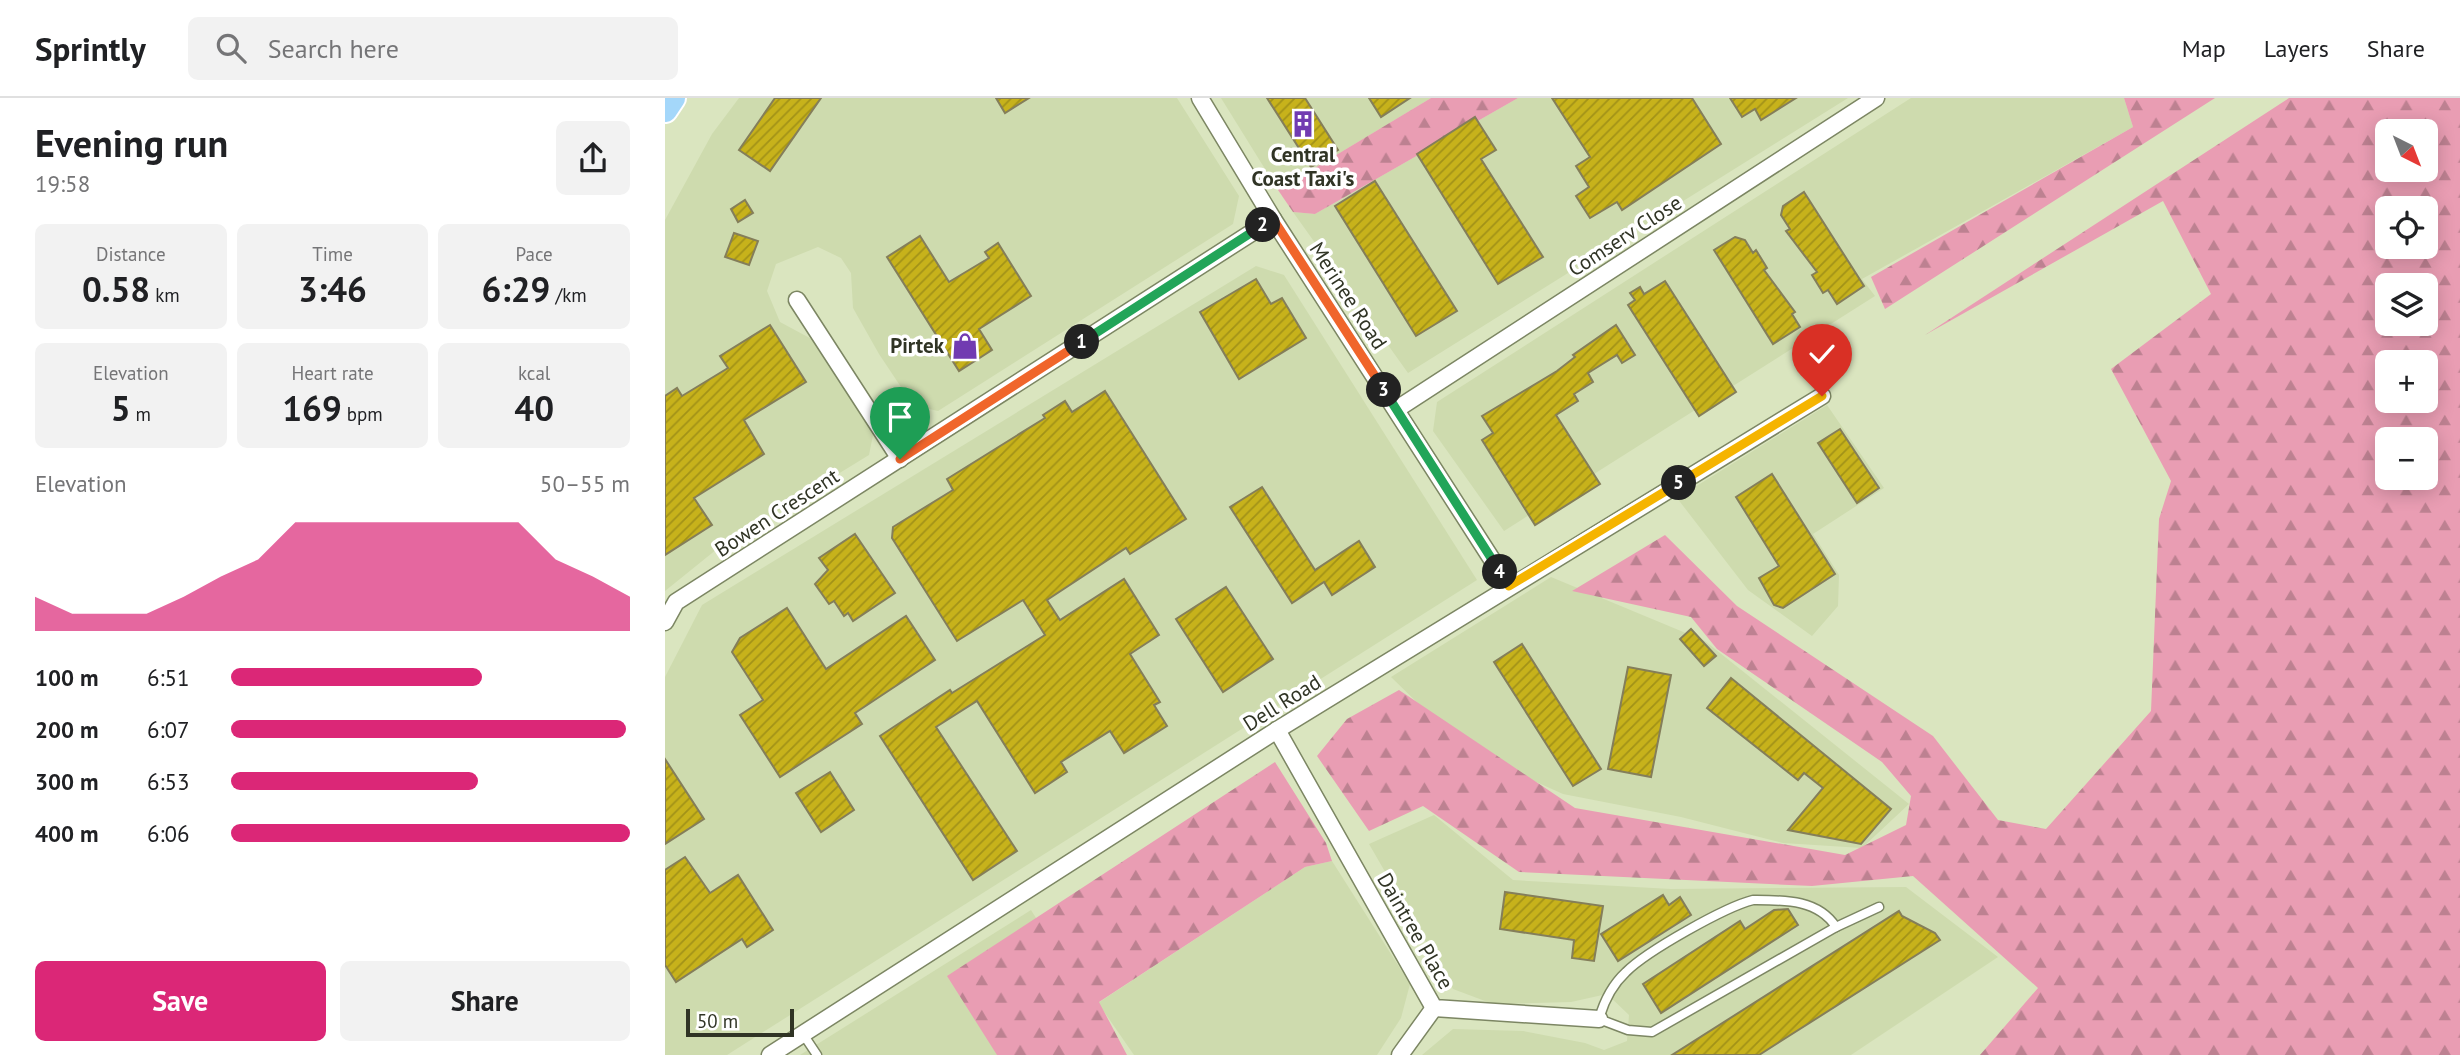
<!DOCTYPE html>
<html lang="en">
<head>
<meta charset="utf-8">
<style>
  :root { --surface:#fff; --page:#f2f2f2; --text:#202124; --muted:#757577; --line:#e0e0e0; --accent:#db2777 }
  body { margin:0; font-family:"PT Sans",sans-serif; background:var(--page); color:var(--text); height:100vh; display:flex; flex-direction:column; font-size:26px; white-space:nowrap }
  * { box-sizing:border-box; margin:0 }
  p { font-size:23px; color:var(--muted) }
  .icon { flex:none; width:38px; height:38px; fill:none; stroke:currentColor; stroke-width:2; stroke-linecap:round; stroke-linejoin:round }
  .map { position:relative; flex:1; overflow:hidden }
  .drawer { display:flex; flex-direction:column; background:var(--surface); width:665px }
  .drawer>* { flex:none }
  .needle { width:46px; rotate:138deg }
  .tools { position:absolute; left:1710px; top:21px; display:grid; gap:14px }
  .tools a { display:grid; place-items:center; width:63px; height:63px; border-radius:10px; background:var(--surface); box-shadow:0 4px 18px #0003; font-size:35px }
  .scale { position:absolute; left:21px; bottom:18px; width:108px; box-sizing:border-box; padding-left:7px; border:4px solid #303425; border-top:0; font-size:19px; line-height:24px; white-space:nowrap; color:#303425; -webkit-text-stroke:5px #fff; paint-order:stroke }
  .pin { position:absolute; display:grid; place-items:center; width:60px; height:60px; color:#fff; margin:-72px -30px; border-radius:50% 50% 50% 0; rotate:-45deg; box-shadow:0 0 7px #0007 }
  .pin .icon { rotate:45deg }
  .km { position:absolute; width:35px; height:35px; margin:-18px; border-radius:50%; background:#222; color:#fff; font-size:19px; line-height:35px; text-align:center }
  .round { display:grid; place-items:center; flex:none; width:74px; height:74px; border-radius:10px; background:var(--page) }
  .headline { display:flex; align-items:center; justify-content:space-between; height:119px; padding:0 35px }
  h1 { font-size:38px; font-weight:800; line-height:52px }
  .stats { display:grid; grid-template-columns:repeat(3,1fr); gap:10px; height:119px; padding:7px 35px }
  .stats div { display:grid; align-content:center; border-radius:10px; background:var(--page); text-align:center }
  .stats b { font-size:35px; font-weight:800 }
  .stats small { font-size:19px; font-weight:400 }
  .stats p { font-size:19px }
  .chart { height:196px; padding:14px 35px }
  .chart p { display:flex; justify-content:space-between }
  .chart svg { width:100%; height:126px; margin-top:7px; fill:var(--accent); opacity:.7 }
  .button { display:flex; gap:14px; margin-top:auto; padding:14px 35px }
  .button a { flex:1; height:80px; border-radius:10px; background:var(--accent); color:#fff; font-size:28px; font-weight:800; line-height:80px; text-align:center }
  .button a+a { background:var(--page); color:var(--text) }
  ul { padding:0 35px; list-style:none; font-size:23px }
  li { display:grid; grid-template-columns:112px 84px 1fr; align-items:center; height:52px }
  li i { height:18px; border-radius:9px; background:var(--accent) }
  header { display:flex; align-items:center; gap:42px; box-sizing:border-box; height:98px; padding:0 35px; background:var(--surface); border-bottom:2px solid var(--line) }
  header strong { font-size:33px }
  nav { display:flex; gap:38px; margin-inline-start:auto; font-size:24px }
  .search { width:490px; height:63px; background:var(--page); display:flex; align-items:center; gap:18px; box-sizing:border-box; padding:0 24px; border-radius:10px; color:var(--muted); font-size:26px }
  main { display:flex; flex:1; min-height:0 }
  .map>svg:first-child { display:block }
  .built { fill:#cedbae }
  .forest { fill:url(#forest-firs); fill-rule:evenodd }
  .building { fill:url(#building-hatch); stroke:#847e5a; stroke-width:2 }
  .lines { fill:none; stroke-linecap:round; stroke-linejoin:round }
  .service-casing { stroke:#7c8663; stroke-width:11 }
  .minor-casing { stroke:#7c8663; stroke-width:19 }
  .primary-casing { stroke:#fff; stroke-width:28 }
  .service { stroke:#fff; stroke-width:8 }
  .minor { stroke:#fff; stroke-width:16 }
  .primary { stroke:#a4d7fa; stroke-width:24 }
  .split-1-casing { stroke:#fff; stroke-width:14 }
  .split-2-casing { stroke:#fff; stroke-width:14 }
  .split-3-casing { stroke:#fff; stroke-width:14 }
  .split-4-casing { stroke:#fff; stroke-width:14 }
  .split-5-casing { stroke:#fff; stroke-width:14 }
  .split-6-casing { stroke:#fff; stroke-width:14 }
  .split-1 { stroke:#f0652b; stroke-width:9 }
  .split-2 { stroke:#22a559; stroke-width:9 }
  .split-3 { stroke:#f0652b; stroke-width:9 }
  .split-4 { stroke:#22a559; stroke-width:9 }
  .split-5 { stroke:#f5b400; stroke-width:9 }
  .split-6 { stroke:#f5b400; stroke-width:9 }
  .labels { text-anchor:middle; stroke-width:7; stroke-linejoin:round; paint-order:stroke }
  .poi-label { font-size:21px; font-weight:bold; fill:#303425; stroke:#fff }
  .street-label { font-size:21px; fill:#303425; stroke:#fff }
</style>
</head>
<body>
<header>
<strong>Sprintly</strong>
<div class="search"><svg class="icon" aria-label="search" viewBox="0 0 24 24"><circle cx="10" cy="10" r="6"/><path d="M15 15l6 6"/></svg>Search here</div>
<nav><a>Map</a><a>Layers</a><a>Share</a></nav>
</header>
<main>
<section class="drawer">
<div class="headline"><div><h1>Evening run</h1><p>19:58</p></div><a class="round"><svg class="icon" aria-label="share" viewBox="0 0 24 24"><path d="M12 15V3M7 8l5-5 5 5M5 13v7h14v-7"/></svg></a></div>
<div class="stats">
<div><p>Distance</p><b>0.58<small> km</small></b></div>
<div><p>Time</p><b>3:46</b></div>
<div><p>Pace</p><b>6:29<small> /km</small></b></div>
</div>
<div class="stats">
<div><p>Elevation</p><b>5<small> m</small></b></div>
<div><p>Heart rate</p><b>169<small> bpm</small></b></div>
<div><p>kcal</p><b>40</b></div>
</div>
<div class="chart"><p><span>Elevation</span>50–55 m</p>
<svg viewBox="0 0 160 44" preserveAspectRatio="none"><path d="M0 44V32L10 38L20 38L30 38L40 32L50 25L60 19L70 6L80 6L90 6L100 6L110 6L120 6L130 6L140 19L150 25L160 32V44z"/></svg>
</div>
<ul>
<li><b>100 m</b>6:51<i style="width:63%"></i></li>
<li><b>200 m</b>6:07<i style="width:99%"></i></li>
<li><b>300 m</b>6:53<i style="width:62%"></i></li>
<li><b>400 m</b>6:06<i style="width:100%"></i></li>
</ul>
<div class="button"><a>Save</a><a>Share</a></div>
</section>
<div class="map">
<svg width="1795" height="957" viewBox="0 0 1795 957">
  <defs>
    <pattern id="forest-firs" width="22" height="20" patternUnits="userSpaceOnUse" patternTransform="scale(1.75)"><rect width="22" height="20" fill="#e99db3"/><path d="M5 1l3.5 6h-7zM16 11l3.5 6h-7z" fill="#bd8191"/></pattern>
    <pattern id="building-hatch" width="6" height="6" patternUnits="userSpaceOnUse" patternTransform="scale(1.75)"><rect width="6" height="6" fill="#c7b21b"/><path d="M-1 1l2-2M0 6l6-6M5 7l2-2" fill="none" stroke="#a29218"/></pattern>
  </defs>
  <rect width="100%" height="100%" fill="#dae5bf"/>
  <g class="built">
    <path d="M74,0h438l62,98 -6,28 -295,187 -25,-6 -34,-51 -26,-46 -2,-35 -10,-15 -23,-11 -42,17 -9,27 13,31 39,21 55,87 -5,25 -147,90 -57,46v-371l47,-86z"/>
    <path d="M556,0h210l-153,92z"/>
    <path d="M853,0h330l-440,275 -115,-161 22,2z"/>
    <path d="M1246,0h213l9,29 -271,152 13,17 -371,235 -71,-100 4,-29z"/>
    <path d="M591,168l28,9 193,305 -750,475h-62v-378l37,-72z"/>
    <path d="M1162,307l57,83 -71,46 26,41 -1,31 -26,30 -64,-46 -71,-92z"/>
    <path d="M886,479l154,64 204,163 -47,44 -79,-5 -102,-26 -118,-23 -96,-43 -76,-74z"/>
    <path d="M769,717l79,65 158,9 235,-2 92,70 -147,98h-429l31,-26 70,2 62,12 19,7 23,-9 2,-26 -22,-21 -36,8 -78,2 -40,-15 -84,-145z"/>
    <path d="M667,763l78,123 -9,34 -24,37h-243l-36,-52 207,-136z"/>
    <path d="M366,812l91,145h-322z"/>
  </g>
  <g class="forest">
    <path d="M766,0h87l-203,116 -22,-2 -15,-22z"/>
    <path d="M1459,0h91l-330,211 -14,-32 262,-150z"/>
    <path d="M1624,0h171v957h-480l58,-67 -125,-112 -101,10 -293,-14 -96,-66 -54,25 -52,-75 30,-37 52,-29 176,118 270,47 61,-30 5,-29 -29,-34 -165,-113 -26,-32 -119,-26 93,-56 72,71 196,130 65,84 48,9 105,-118 8,-192 12,-38 -60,-112 100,-75 -48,-93 -238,134zM1722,33h38v39h-38zM1722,110h38v39h-38zM1760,187v39h-38v-39zM1722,264h38v39h-38zM1722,341h38v39h-38z"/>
    <path d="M610,664l51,81 6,18 -27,6 -206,135 28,53h-130l-50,-79z"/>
  </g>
  <g class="building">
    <path d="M110,0h46l-51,73 -31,-21z"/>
    <path d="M331,0h33l-24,15z"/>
    <path d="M602,0h38l33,52 -27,17z"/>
    <path d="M704,0h41l-29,19z"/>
    <path d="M887,0h140l29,46 -99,66 -5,-8 -27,16 -14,-22 13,-9 -13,-21 14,-9z"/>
    <path d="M1065,0h66l-35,22 -6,-11 -13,8z"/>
    <path d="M810,19l21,33 -15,9 62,98 -45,27 -81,-130z"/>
    <path d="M710,83l82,130 -41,25 -81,-130z"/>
    <path d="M1139,94l60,94 -27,18 -9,-14 -5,3 -11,-18 5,-3 -31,-41 4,-2 -9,-14 2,-9z"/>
    <path d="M80,102l8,13 -15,9 -7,-13z"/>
    <path d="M69,135l24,8 -9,24 -24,-8z"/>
    <path d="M255,138l29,46 40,-24 -4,-6 13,-9 33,53 -52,33 13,21 -33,21 -72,-114z"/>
    <path d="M1070,139l10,3 8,13 3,-3 11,18 -3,2 31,42 -3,2 8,13 -27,17 -59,-94z"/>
    <path d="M591,181l15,25 11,-6 24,40 -67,41 -39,-67z"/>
    <path d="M1000,183l71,111 -37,24 -71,-111 7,-5 -5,-7 10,-6 4,7z"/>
    <path d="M105,227l36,57 -62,38 20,34 -70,44 18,27 -47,30v-159l12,-8 5,8 46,-28 -8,-12z"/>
    <path d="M951,227l19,30 -13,8 -5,-8 -29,18 5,9 -19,12 4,7 -22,14 44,69 -65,41 -53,-85 11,-7 -11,-17 75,-45 18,-14 -2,-2z"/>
    <path d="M440,293l81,128 -56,35 -4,-6 -79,52 13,20 64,-41 35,56 -29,19 30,48 -6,3 13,21 -43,27 -14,-22 -49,31 6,10 -32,21 -58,-92 -41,26 81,124 -44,29 -93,-144 70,-46 2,3 93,-58 -22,-35 -66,41 -65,-103 1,-11 60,-37 -6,-11 98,-61 -2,-3 22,-14 7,11z"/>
    <path d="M1175,331l39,59 -22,15 -39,-60z"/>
    <path d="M1107,376l63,100 -52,34 -9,-3 -15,-27 20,-12 -43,-69z"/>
    <path d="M597,389l53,83 44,-29 16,26 -43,28 -8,-13 -32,21 -62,-96z"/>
    <path d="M190,436l40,59 -42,28 -5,-8 -4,3 -10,-15 -5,3 -14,-20 13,-14 -9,-12z"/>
    <path d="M561,489l47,72 -50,33 -47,-73z"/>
    <path d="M122,510l39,61 80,-53 29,44 -80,53 7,11 -82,53 -40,-62 23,-15 -31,-48 8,-14z"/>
    <path d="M1026,531l25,27 -12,10 -24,-27z"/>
    <path d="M857,546l79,125 -28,17 -79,-124z"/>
    <path d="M963,569l43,8 -20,102 -43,-8z"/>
    <path d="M1066,580l160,131 -30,35 -73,-14 35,-42 -19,-15 -6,7 -91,-72z"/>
    <path d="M0,661l39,60 -39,25z"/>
    <path d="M165,674l24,38 -33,22 -25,-39z"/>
    <path d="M20,759l25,36 28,-18 35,55 -26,17 -5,-8 -66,43 -11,-17v-95z"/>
    <path d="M840,794l98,14 -9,55 -22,-3 2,-18 -74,-11z"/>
    <path d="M998,797l6,10 11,-8 11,18 -73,46 -17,-27z"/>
    <path d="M1123,811l10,16 -137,88 -18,-29 97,-63 5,8 29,-19z"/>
    <path d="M1234,813l3,5 33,17 5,7 -181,115h-87z"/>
  </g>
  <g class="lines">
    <defs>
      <g id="service">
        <path d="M1088,802c31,0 65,-1 83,27l-184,105 -24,-2 -29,-11c5,-18 13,-34 27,-47 21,-21 99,-65 127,-72z"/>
        <path d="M1171,829l43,-20"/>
        <path d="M138,936l14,21"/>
      </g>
      <g id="minor">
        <path d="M535,0l73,121 236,367"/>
        <path d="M132,202l103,159"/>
        <path d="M732,311l479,-311"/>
        <path d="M0,524l11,-20 597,-383"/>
        <path d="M612,632l157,278 165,11"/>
        <path d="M105,957l507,-325 545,-334"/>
        <path d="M735,957l34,-47"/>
      </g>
      <path id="primary" d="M0,12l8,-12"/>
    </defs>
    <use href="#service" class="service-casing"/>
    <use href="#minor" class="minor-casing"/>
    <use href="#primary" class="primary-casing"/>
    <use href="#service" class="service"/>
    <use href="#minor" class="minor"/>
    <use href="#primary" class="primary"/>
  </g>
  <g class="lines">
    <defs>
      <path id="split-1" d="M235,361l182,-117"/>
      <path id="split-2" d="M417,244l181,-117"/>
      <path id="split-3" d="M598,127l10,-6 111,171"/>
      <path id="split-4" d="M719,292l116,182"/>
      <path id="split-5" d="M835,474l9,14 170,-103"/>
      <path id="split-6" d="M1014,385l143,-87"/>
    </defs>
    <use href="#split-1" class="split-1-casing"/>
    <use href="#split-2" class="split-2-casing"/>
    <use href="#split-3" class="split-3-casing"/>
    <use href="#split-4" class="split-4-casing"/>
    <use href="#split-5" class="split-5-casing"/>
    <use href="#split-6" class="split-6-casing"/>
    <use href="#split-1" class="split-1"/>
    <use href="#split-2" class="split-2"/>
    <use href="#split-3" class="split-3"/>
    <use href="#split-4" class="split-4"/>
    <use href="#split-5" class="split-5"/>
    <use href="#split-6" class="split-6"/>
  </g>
  <defs>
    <symbol id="building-bare" viewBox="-9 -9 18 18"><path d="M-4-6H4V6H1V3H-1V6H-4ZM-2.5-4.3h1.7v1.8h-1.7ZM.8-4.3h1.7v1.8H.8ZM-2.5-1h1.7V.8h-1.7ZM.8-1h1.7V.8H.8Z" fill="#713bb1" stroke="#fff" stroke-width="2.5" paint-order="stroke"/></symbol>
    <symbol id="shop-bare" viewBox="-9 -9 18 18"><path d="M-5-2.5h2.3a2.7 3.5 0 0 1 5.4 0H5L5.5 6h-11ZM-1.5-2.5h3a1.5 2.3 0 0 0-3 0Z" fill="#713bb1" stroke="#fff" stroke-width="2.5" paint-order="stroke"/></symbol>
  </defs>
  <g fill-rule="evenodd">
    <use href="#building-bare" x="619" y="7" width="38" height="38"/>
    <use href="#shop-bare" x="281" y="229" width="38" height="38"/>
  </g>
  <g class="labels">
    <g class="poi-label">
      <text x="638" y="64">Central<tspan x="638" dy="24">Coast Taxi's</tspan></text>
      <text x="279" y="255" text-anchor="end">Pirtek</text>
    </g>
    <g class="street-label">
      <text transform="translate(960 138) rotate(-33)" y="7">Comserv Close</text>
      <text transform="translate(683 198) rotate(57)" y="7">Merinee Road</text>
      <text transform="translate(112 415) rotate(-33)" y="7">Bowen Crescent</text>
      <text transform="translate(617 605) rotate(-32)" y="7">Dell Road</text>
      <text transform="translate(750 833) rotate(60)" y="7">Daintree Place</text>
    </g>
  </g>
</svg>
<div class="tools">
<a><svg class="needle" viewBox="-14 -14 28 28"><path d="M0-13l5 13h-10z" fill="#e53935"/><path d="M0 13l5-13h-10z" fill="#757577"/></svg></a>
<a><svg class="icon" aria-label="locate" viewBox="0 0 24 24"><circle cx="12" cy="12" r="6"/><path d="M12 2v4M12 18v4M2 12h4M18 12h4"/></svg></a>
<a><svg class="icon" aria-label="layers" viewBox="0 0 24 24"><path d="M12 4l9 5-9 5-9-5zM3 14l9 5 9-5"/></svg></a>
<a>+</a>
<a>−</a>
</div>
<div class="scale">50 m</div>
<div class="pin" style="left:235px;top:361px;background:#1e9e55"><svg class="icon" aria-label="arrive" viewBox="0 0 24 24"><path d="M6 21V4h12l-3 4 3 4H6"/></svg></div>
<div class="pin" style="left:1157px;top:298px;background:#d93025"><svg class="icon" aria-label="check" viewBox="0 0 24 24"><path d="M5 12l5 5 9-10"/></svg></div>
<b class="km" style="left:417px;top:244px">1</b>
<b class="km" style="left:598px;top:127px">2</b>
<b class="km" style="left:719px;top:292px">3</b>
<b class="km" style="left:835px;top:474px">4</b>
<b class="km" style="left:1014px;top:385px">5</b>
</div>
</main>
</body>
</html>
